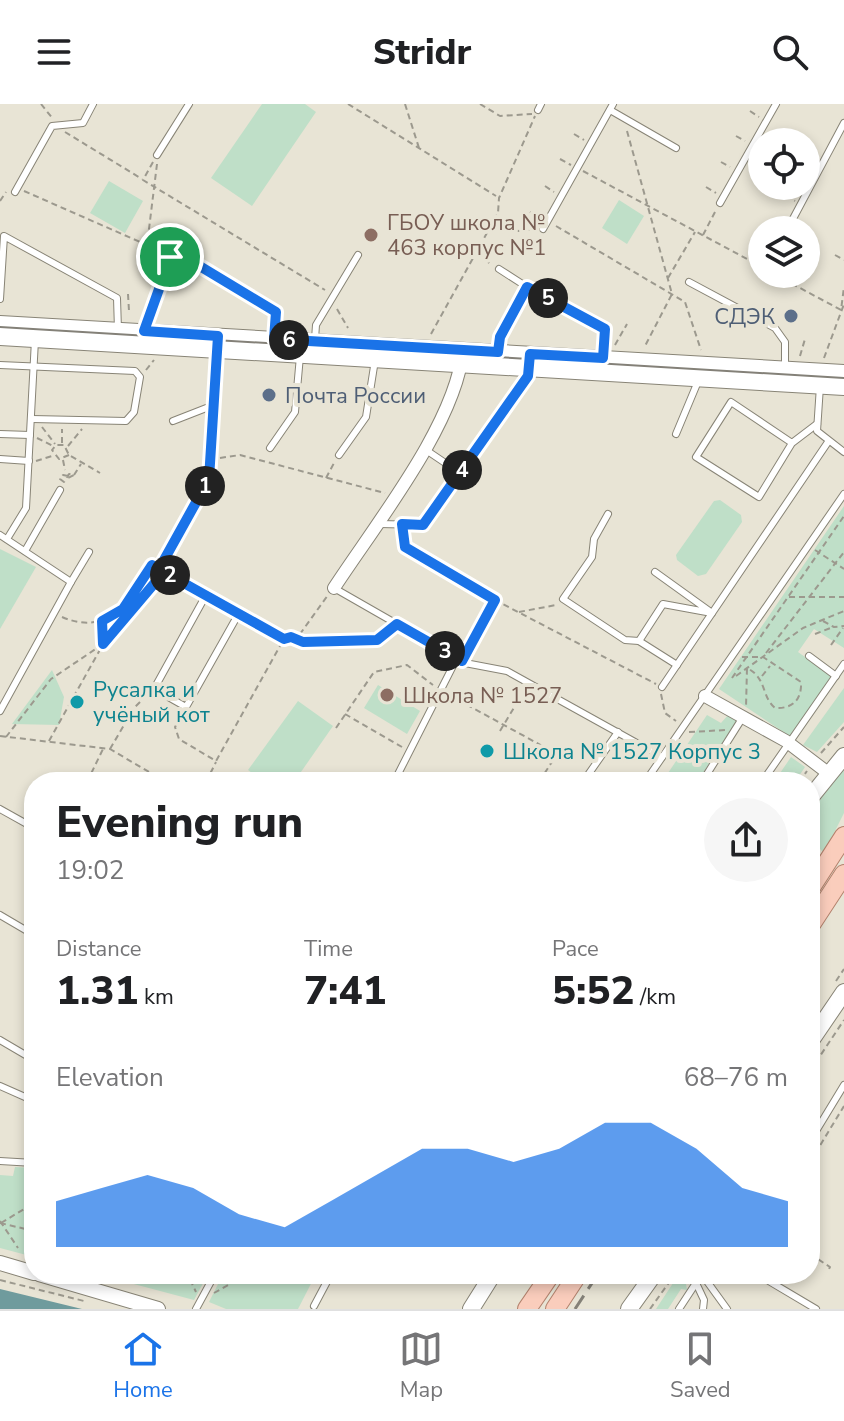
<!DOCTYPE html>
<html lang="en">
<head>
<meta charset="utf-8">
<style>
  :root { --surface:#fff; --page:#f6f6f6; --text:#202124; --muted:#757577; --line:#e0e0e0; --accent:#1a73e8 }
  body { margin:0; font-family:"Nunito Sans",sans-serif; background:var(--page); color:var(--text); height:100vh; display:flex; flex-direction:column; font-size:30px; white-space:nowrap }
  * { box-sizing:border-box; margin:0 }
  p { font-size:26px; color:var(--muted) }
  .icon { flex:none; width:44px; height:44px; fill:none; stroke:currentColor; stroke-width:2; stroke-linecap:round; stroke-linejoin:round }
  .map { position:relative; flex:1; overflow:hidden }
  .sheet { position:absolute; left:24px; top:668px; width:796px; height:512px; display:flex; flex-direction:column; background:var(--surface); border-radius:32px; box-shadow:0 4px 12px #0003 }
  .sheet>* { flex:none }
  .fabs { position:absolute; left:748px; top:24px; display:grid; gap:16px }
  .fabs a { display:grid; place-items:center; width:72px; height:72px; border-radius:50%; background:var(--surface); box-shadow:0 4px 12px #0003; font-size:40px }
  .pin { position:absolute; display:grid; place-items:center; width:68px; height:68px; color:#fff; margin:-34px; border:4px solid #fff; border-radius:50%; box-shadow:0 2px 8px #0007 }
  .km { position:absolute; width:40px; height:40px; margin:-20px; border-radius:50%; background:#222; color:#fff; font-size:22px; line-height:40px; text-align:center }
  .round { display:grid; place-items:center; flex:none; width:84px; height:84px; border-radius:42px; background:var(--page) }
  .headline { display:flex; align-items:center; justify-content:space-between; height:136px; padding:0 32px }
  h1 { font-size:44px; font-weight:800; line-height:60px }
  .metrics { display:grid; grid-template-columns:repeat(3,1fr); gap:12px; height:136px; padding:8px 32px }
  .metrics div { display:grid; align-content:center }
  .metrics b { font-size:40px; font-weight:800 }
  .metrics small { font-size:22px; font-weight:400 }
  .metrics p { font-size:22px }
  .chart { height:224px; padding:16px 32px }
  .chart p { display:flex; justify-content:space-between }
  .chart svg { width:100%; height:144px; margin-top:8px; fill:var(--accent); opacity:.7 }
  header { display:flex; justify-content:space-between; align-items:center; height:104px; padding:0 32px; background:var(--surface); font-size:36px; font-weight:800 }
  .tabs { display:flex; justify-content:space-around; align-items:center; height:112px; border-top:2px solid var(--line); background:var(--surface); font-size:22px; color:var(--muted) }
  .tabs a { display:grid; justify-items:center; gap:4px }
  .tabs .on { color:var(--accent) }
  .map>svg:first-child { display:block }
  .green { fill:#bfdfc8 }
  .water { fill:#6f9b9d }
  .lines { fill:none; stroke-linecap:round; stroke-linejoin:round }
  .service-casing { stroke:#888476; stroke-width:8 }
  .minor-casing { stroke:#888476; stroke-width:14 }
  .tertiary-casing { stroke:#888476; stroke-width:16 }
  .secondary-casing { stroke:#888476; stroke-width:18 }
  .primary-casing { stroke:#b3826d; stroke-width:20 }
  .path { stroke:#9c998e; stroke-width:2; stroke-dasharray:6 4; stroke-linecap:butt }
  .service { stroke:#fff; stroke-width:6 }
  .minor { stroke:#fff; stroke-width:12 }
  .tertiary { stroke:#fff; stroke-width:14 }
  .secondary { stroke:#fff; stroke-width:16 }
  .primary { stroke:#facdbc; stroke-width:18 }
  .tram { stroke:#848178; stroke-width:2 }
  .rail { stroke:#848178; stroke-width:3; stroke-dasharray:16 8; stroke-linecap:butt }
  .route-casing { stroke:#fff; stroke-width:16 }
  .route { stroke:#1a73e8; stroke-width:10 }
  .education-dot { fill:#8d6e63; stroke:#e8e4d5; stroke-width:3 }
  .service-dot { fill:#5c6f8a; stroke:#e8e4d5; stroke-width:3 }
  .culture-dot { fill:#0f9aa8; stroke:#e8e4d5; stroke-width:3 }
  .labels { text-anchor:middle; stroke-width:8; stroke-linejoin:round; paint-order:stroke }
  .education-label { font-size:22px; fill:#785e54; stroke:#e8e4d5; text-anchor:start }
  .service-label { font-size:22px; fill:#4e5e75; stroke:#e8e4d5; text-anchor:end }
  .culture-label { font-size:22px; fill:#0d838f; stroke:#e8e4d5; text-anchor:start }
</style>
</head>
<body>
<header><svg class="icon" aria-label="menu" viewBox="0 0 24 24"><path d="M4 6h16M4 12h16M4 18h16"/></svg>Stridr<svg class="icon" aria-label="search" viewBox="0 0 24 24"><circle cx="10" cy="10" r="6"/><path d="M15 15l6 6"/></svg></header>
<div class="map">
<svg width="844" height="1205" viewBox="0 0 844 1205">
  <rect width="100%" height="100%" fill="#e8e4d5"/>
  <g class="green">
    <path d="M262,0h43l11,8 -64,94 -41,-28z"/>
    <path d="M109,77l34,20 -18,32 -35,-20z"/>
    <path d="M619,96l25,16 -17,28 -25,-16z"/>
    <path d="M720,396l21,15 1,7 -36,52 -8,2 -21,-16 -1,-5 38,-54z"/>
    <path d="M844,402v142l-30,-19 -16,23 35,25 -42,60 -72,-48z"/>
    <path d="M0,445l36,18 -36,62z"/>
    <path d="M52,566l12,27 -5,28 -47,-1z"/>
    <path d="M378,581l42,26 -13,23 -43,-26z"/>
    <path d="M844,584v34l-27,30 -14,-7z"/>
    <path d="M298,597l35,25 -39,56h-30l-16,-12z"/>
    <path d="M729,610l9,5 -41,63h-35l45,-67 14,8z"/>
    <path d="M791,653l14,10 -10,15h-21z"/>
    <path d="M844,665v44l-20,40 -14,-14v-26z"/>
    <path d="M15,1063l19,1v89l-34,-9v-73l13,1z"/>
    <path d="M96,1170h112l-14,26z"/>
    <path d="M223,1170h93l-18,35h-72l-17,-7z"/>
    <path d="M679,1170l6,4 2,12 -6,-1 -13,20h-12z"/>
  </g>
  <path class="water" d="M0,1185l82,20h-82z"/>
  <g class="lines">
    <defs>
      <g id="service">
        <path d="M538,6l3,-6"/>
        <path d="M610,6l66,38"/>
        <path d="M157,51l32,-51"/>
        <path d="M15,88l37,-66 31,-3 10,-19"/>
        <path d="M720,99l56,-99"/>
        <path d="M543,125l70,-125"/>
        <path d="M787,126l57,-107"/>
        <path d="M163,148l7,5 3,-7 103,62 -2,27"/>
        <path d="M689,178l86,46 10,14v26"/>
        <path d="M527,183l78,42 -2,28"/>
        <path d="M0,195l4,-63 113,62 1,32"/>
        <path d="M145,225l25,-72"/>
        <path d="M0,227l844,49"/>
        <path d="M315,235l1,-14 42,-70"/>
        <path d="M498,247l2,-14 27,-50 -28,-18"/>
        <path d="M0,261l135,6 5,6 -6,35 -8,9 -94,-2"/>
        <path d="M820,282l-3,45 27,21"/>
        <path d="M173,317l41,-16 4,-54"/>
        <path d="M0,330l30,1"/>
        <path d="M676,330l23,-55"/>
        <path d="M792,339l-33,54 -63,-40 35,-55 61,41 25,-19"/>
        <path d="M270,344l25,-36 5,-56"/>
        <path d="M426,346l34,23"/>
        <path d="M339,351l27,-38 9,-57"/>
        <path d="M0,355l29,2"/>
        <path d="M608,410l-14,25 -2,18 -29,42 62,41 14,1 38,24"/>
        <path d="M380,420l43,1 105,-149v-8"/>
        <path d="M0,431l71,47 -71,129"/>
        <path d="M7,435l19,-31 9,-168"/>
        <path d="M25,447l35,-61"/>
        <path d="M152,461l132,74"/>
        <path d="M159,465l50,-90 5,-74"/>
        <path d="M71,478l18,-30"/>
        <path d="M334,484l131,75 42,8 155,86"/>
        <path d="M206,491l-52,94 32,18 53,-94"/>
        <path d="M639,537l24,-37 49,9 -57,-41"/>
        <path d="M809,552l27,20"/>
        <path d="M662,583l166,-245"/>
        <path d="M394,678l63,-124"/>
        <path d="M583,678l35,-50"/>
        <path d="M645,678l199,-288"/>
        <path d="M702,678l41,-65"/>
        <path d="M762,678l82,-118"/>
        <path d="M0,705l34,19"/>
        <path d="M0,811l34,20"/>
        <path d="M0,936l34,20"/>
        <path d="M0,982l34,15"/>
        <path d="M810,1037l34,-56"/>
        <path d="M0,1057l34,2"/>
        <path d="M697,1170l9,6 21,29"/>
        <path d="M757,1170l59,35"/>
        <path d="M696,1179l8,17 -1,9"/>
        <path d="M314,1202l17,-32"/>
        <path d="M196,1205l19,-35"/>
        <path d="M679,1205l17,-26 -3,-9"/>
      </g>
      <g id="minor">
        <path d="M334,484c41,-63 122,-164 129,-238"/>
        <path d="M705,592l81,45 42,32"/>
      </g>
      <g id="tertiary">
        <path d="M0,219l844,49"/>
        <path d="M0,234l844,50"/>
        <path d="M0,1159l34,10"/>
        <path d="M39,1170l119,35"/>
      </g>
      <g id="secondary">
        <path d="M810,694l34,-42"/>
        <path d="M810,749l6,17 -4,15"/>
        <path d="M810,938l34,-50"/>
        <path d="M471,1205l22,-35"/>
        <path d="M629,1205l25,-35"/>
      </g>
      <g id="primary">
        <path d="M810,785l34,-53"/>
        <path d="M810,822l34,-52"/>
        <path d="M527,1205l24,-35"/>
        <path d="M555,1205l23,-35"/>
      </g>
    </defs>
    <use href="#service" class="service-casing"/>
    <use href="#minor" class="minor-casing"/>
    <use href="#tertiary" class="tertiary-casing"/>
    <use href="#secondary" class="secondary-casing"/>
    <use href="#primary" class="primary-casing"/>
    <g class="path">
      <path d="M41,0l12,15"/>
      <path d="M348,0l148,92"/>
      <path d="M405,0l14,44"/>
      <path d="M480,0l20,12 32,-2"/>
      <path d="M750,7l9,6"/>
      <path d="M627,27l45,163 -27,52"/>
      <path d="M65,28l77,47"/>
      <path d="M574,30l10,6"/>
      <path d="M736,32l9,5"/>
      <path d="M560,55l11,6"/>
      <path d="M153,58l-10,18 182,110"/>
      <path d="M721,58l9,5"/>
      <path d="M157,60l-10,81 10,5"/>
      <path d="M583,67l179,96"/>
      <path d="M545,82l9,6"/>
      <path d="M706,83l10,6"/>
      <path d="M24,87l123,54"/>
      <path d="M786,91l9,6"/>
      <path d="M0,97l6,-9"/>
      <path d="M530,108l10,5"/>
      <path d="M497,115l21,12 17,-2"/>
      <path d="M771,117l10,5"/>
      <path d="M556,122l129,76 16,48"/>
      <path d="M703,131l12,-23"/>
      <path d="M476,150l15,10"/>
      <path d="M835,151l9,5"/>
      <path d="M774,170l67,36 3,-23"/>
      <path d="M668,174l27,-46"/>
      <path d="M128,190l1,17"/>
      <path d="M337,205l11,19"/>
      <path d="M431,230l67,-121 1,-15 36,-82"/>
      <path d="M615,241l12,-21"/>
      <path d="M800,252l5,-17"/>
      <path d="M824,254l20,-54"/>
      <path d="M146,266l8,-10"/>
      <path d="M42,323l13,17"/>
      <path d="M37,334l16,8"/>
      <path d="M62,339v-14"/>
      <path d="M68,342l14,-17"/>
      <path d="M69,351l-10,4 -7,-9 4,-5h8l5,10 31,18"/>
      <path d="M220,354l20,-3 145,38"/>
      <path d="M63,356l2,10"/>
      <path d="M36,357l16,-5"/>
      <path d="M74,371l7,-11"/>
      <path d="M68,372l-5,-1 -3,4 4,3 5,-8 5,1 -6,3"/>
      <path d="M326,374l8,-15"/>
      <path d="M403,429l2,14 89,52"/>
      <path d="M815,446l29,19"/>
      <path d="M789,493h55"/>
      <path d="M519,508l37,-7"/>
      <path d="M62,513c45,19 64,-13 86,-45"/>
      <path d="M102,517l3,19"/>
      <path d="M823,517l11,6 10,-1"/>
      <path d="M815,530l18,-7"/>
      <path d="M290,533l10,-3 28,-39"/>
      <path d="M292,533l11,5 74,-2 12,-10"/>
      <path d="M831,541l12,-17"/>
      <path d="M466,549l29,-53 161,84"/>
      <path d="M766,549l78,-101"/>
      <path d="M742,553h21l38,25c1,17 -8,27 -26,26 -14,-12 -8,-30 -28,-40l-1,39"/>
      <path d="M736,572l67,-48 41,-17"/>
      <path d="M762,572l8,-10"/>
      <path d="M732,574l112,-162"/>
      <path d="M661,590l4,19 11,8"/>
      <path d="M449,591l108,59 -18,28"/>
      <path d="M345,610l57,33"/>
      <path d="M182,611l-7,12 4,12 37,22 64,-115"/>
      <path d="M336,624l38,-56 33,-7 26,20"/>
      <path d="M500,627l24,-40"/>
      <path d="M689,628l37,-2"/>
      <path d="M0,632l110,13 56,33"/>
      <path d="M6,633l45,-58 52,-35 55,-65"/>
      <path d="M49,637l53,-95"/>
      <path d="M110,645l24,-41 13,-13"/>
      <path d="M821,649l23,-26"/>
      <path d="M87,678l16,-33"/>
      <path d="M206,678l10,-20"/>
      <path d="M799,678l8,-11"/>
      <path d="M836,877l8,-12"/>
      <path d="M810,967l34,-51"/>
      <path d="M810,1058l34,-56"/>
      <path d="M0,1117l18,27"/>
      <path d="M0,1119l34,8"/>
      <path d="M1,1119l33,-20"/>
      <path d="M810,1150l20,13 -2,4"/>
      <path d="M182,1170l8,5 6,13"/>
      <path d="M0,1176l84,21"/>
      <path d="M214,1189l34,-19"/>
      <path d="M650,1205l25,-35"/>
    </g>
    <use href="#service" class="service"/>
    <use href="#minor" class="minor"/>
    <use href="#tertiary" class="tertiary"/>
    <use href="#secondary" class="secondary"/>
    <use href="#primary" class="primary"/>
    <path class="tram" d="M0,223l844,51"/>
    <path class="rail" d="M575,1205l23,-35"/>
  </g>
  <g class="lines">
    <defs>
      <path id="route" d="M173,146l103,62 -2,27 224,13 2,-15 27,-50 78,42 -2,29 -73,-4 -2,22 -105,149 -21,-1 3,23 90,53 -33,61 -65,-37 -20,16 -74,2 -12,-5 -7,2 -120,-67 -61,72 -1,-23 21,-12 29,-44 7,4 50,-90 9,-143 -74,-5z"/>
    </defs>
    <use href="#route" class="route-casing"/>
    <use href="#route" class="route"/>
  </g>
  <g class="education-dot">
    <circle cx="371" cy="131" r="8"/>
    <circle cx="387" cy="591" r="8"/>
  </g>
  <g class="service-dot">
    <circle cx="791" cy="212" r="8"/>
    <circle cx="269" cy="291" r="8"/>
  </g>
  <g class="culture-dot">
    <circle cx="77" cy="598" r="8"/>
    <circle cx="487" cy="647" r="8"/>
  </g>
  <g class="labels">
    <g class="education-label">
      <text x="387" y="126">ГБОУ школа №<tspan x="387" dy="25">463 корпус №1</tspan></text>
      <text x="403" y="599">Школа № 1527</text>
    </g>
    <g class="service-label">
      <text x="775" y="220">СДЭК</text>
      <text x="285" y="299" text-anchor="start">Почта России</text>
    </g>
    <g class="culture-label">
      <text x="93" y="593">Русалка и<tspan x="93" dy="25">учёный кот</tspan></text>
      <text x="503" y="655">Школа № 1527 Корпус 3</text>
    </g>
  </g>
</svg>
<div class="fabs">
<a><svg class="icon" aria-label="locate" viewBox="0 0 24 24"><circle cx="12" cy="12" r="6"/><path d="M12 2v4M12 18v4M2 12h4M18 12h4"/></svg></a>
<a><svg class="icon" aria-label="layers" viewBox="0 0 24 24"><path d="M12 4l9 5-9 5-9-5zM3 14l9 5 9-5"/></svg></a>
</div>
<div class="pin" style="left:170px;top:153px;background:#1e9e55"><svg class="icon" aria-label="arrive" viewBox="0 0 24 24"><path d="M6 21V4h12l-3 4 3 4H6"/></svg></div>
<b class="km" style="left:205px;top:382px">1</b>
<b class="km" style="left:170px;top:471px">2</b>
<b class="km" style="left:445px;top:547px">3</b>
<b class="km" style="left:462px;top:366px">4</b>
<b class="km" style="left:548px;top:194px">5</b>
<b class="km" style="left:289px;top:236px">6</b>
<section class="sheet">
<div class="headline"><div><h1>Evening run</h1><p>19:02</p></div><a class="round"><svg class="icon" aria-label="share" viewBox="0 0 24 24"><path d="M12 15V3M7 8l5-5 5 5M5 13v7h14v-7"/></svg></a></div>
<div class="metrics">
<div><p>Distance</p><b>1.31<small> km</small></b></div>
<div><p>Time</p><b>7:41</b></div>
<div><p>Pace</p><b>5:52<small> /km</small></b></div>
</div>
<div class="chart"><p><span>Elevation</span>68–76 m</p>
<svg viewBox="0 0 160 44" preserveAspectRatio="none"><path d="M0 44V30L10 26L20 22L30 26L40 34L50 38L60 30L70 22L80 14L90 14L100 18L110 14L120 6L130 6L140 14L150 26L160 30V44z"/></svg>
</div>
</section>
</div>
<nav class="tabs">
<a class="on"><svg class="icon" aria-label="home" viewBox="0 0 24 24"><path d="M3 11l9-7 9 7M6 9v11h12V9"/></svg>Home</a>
<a><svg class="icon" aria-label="map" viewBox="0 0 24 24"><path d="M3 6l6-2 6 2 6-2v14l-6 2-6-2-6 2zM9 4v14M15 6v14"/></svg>Map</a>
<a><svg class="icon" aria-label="saved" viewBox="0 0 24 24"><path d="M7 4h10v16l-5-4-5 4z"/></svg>Saved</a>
</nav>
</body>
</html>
